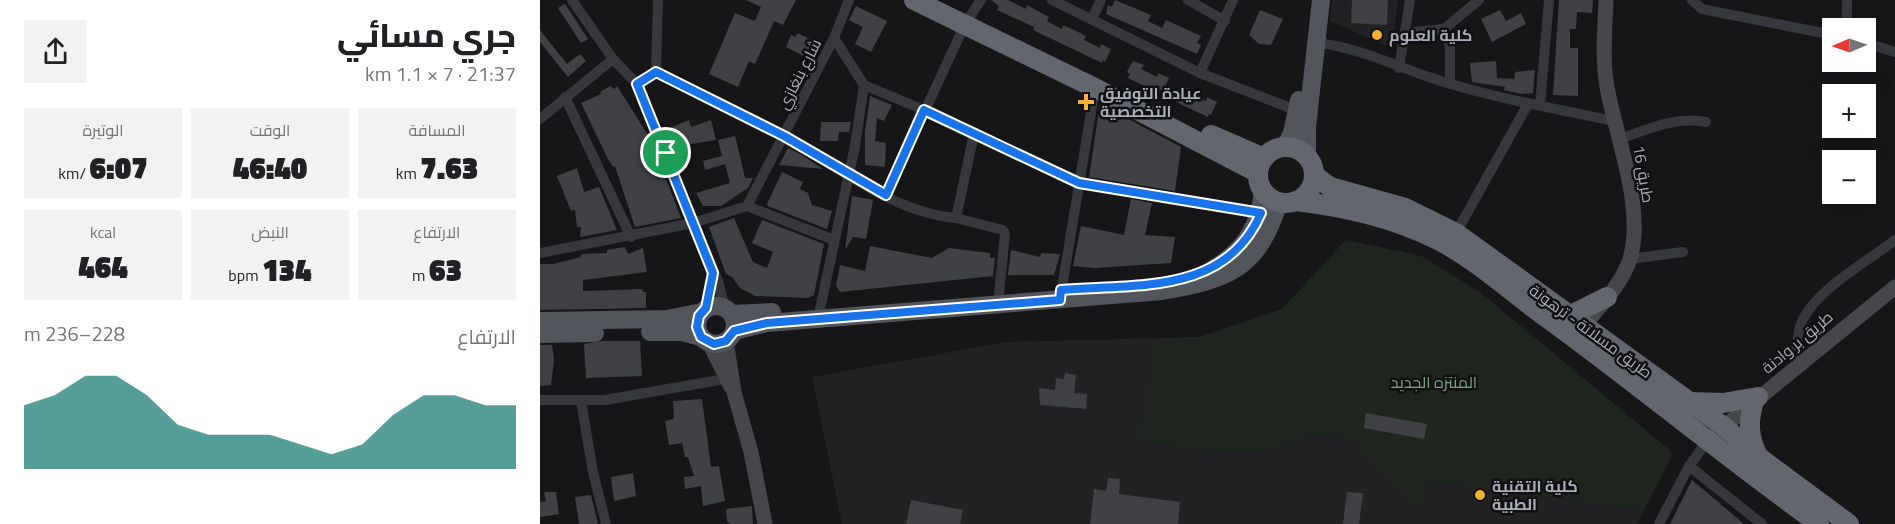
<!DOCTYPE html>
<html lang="ar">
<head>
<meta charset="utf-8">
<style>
  :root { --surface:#fff; --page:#f2f2f2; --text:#202124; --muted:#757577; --accent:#0f766e }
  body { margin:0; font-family:"Titillium Web",Cairo,sans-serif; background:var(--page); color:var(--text); direction:rtl; height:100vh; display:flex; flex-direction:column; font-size:22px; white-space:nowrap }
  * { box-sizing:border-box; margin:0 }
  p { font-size:20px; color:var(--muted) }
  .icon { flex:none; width:33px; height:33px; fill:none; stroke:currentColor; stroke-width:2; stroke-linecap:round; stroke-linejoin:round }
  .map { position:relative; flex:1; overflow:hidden; direction:ltr }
  .panel { display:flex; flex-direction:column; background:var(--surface); width:540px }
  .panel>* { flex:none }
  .needle { width:39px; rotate:268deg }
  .fabs { position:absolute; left:1282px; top:18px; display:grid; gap:12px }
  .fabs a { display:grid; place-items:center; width:54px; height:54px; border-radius:0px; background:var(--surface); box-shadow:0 6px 24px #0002; font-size:30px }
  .pin { position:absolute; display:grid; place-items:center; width:51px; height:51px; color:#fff; margin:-26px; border:3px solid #fff; border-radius:50%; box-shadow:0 2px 6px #0007 }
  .round { display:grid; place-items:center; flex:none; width:63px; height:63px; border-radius:0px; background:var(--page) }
  .headline { display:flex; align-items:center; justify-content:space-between; height:102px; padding:0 24px }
  h1 { font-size:33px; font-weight:800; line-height:45px }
  .stats { display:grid; grid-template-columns:repeat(3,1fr); gap:9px; height:102px; padding:6px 24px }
  .stats div { display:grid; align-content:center; border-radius:0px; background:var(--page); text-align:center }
  .stats b { font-size:30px; font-weight:800 }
  .stats small { font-size:16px; font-weight:400 }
  .stats p { font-size:16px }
  .chart { height:168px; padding:12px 24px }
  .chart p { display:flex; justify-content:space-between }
  .chart svg { width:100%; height:108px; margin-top:6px; fill:var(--accent); opacity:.7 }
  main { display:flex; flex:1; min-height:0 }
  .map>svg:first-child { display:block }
  .built { fill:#222225 }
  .green { fill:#1e261f }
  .building { fill:#404145 }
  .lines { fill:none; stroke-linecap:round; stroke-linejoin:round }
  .street { stroke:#37383d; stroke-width:10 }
  .secondary { stroke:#45474d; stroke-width:15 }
  .primary { stroke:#53555c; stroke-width:18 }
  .highway { stroke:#63666e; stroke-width:20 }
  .route-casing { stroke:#fff; stroke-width:12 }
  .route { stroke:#1a73e8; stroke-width:8 }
  .poi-dot { fill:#f2b134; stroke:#111113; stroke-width:2 }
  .labels { text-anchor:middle; stroke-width:5; stroke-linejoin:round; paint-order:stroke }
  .poi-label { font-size:16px; font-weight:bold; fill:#a8adb8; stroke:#111113; text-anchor:start }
  .street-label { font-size:16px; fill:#a8adb8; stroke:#111113 }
  .park-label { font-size:16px; fill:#7fa381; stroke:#111113 }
</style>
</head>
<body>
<main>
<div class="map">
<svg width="1355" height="524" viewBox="0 0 1355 524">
  <rect width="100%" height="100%" fill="#161618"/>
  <g class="built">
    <path d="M792,0h66l-6,48 -62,-27z"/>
    <path d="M806,240l75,16 60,37 192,160 -36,71h-795l-30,-147 194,-35 194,-5 82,-28z"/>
  </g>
  <path class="green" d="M806,240l75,16 60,37 192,160 -29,57 -217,-29 -3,27 -14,-6 -64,-66c-33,-9 -64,15 -98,16 -36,1 -73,-6 -109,-12l20,-102 41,-1 82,-28z"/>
  <g class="building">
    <path d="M206,0h50l-13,25 -9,-4 -19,43 -6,-3 -11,26 -29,-13 26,-61 20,8 6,-14z"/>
    <path d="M451,0h17l18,9 1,-4 22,12 -2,4 15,8 1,-4 11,5 12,6 -2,4 16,8 1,-4 10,5 -6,13 -2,-2 -1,3 -69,-33 1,-3 -37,-17 2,-4z"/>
    <path d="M575,0l36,15 -3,6 14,7 4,-8 35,16 -4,7 4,2 -4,9 -91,-40 2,-9 4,2z"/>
    <path d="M812,0h36l-1,25 -36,-2z"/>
    <path d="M1019,0h34l-1,13 -15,-1 -1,17h-6v19h8v48l-25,-1z"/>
    <path d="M25,4l23,35 -7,4 -23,-35z"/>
    <path d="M316,6l31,15 -16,31 -16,-8 8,-17 -14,-7z"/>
    <path d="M720,10l23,9 -12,26 -12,-1 -10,-9z"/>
    <path d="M960,10l6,11 15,-8 5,11 -34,18 -11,-23z"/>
    <path d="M0,30l27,34 13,-10 6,7 -18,16 -28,-35z"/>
    <path d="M258,33l15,8 -3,7 5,3 -4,9 -25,-13 5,-12 4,2z"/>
    <path d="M593,61l11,4 -3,4 16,8 1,-4 11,5 -6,13 -3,-2 -1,4 -31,-15 2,-4 -3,-2z"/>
    <path d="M956,61l1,17 17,1 1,-7 20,-2 -2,23 -12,1 -17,-4 1,-3 -33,-5 -2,-19z"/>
    <path d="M642,85l10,5 -2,4 16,7 1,-4 10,5 -6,13 -2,-1 -1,3 -32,-15 3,-4 -3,-2z"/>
    <path d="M70,86l4,3 3,-3 34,54 30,78 -46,9 -20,-61 -2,1 -6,-10 -26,-54 20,-9 -1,-2z"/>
    <path d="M330,96l22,9 -8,16 -7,-3 -2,23 11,2 -1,24 -20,-2v-33z"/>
    <path d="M560,104l81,43 -6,44 -86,-14z"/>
    <path d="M149,120l2,7 20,-7 5,20 -37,6 -7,-19z"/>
    <path d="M281,122h30l-2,10h-10l-1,9h-18z"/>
    <path d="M195,136l10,42h8l-5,10 -27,18h-18l-7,-13 34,-10 -5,-19 -20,6 -2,-9 19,-5 -4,-16z"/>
    <path d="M248,148l12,6 23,15 -44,-4z"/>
    <path d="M37,168l7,24 15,-5 18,43 -37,7 1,-10h-4l-2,-17 -4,1 -14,-35z"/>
    <path d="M242,172l21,10 -3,7 8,4 4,12 20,6 -5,18 -59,-23 -1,-2z"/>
    <path d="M312,196l21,4 -7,39 -13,-2 -8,13z"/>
    <path d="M591,199l21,4 -7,32 30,2 -4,26 -77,5 -21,-2 8,-40 43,9z"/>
    <path d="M194,218l19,44 14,6 6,-16 -21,-9 10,-23 62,24 -10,51 -6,3 -53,-2 -15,-8 -8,-11 -6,-3 -17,-47z"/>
    <path d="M330,246l62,12 17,-10 41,5v5h5l-2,18 -153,16 -4,-6 4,-21 25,6z"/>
    <path d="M85,247l3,7 15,-6 4,24 -64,8v11l59,-2 1,3h3v16l-106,2v-46h13l28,-7v-3l26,-1v-3z"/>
    <path d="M471,250l29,7 1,-4 19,1 -6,21h-46z"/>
    <path d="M62,341h38l2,35 -56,2 -2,-34z"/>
    <path d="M0,345h12l2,15 -3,25 -11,1z"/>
    <path d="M525,373l11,2 -2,18 13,1 -1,15 -46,-4 -1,-17 16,2 1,-12 8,1z"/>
    <path d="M162,399l9,68 8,-1 6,35 -22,5 -2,-20 -16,3 -1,-12 10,-1 -6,-19h-3l-3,-14 -13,2 -4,-24 9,-2 -1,-18z"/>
    <path d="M826,413l61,11 -3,15 -60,-11z"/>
    <path d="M93,473l3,23 -22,5 -3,-24z"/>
    <path d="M568,478l12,1 -1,15 61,8 -2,22h-88l4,-35 12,2z"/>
    <path d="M1152,480l52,44h-74z"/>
    <path d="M4,492h12l3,22 -19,3v-15l6,-1z"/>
    <path d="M807,492l16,1 -4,31h-16z"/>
    <path d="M51,495l7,29h-19l-4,-27z"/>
    <path d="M371,500l52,10 -3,14h-54z"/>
    <path d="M212,506l1,18h-23l-3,-3 -1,-12z"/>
  </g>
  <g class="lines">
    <g class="street">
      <path d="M32,0l41,59 24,25 81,197 7,27"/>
      <path d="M512,0l148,73 98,38"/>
      <path d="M648,0l37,21"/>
      <path d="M1152,0l10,9 131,26"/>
      <path d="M1307,0v28"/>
      <path d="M552,19l9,-19"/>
      <path d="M904,29l6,18v37"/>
      <path d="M865,33l39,-4 35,-29"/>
      <path d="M778,43c45,5 83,26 126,39 56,17 113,27 170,39"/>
      <path d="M1326,43l29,9"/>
      <path d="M859,68l11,-68"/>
      <path d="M116,72l2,-72"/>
      <path d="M660,73l33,-73"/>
      <path d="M97,84l19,-12c42,21 85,42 127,64 55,30 108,76 173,82l18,-84"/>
      <path d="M324,85l60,25 155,73 182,30"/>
      <path d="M25,97l66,140"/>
      <path d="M1000,105l9,-105"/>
      <path d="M0,119l73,-60"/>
      <path d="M1080,139c28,-10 55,-23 86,-17"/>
      <path d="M346,195l79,-171 16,-24"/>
      <path d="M207,206l87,34"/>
      <path d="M416,218l47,12 2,4 -6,60"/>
      <path d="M916,233l72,-129"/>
      <path d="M0,253l153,-30 54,-17 87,-168 15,-38"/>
      <path d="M1090,259l53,-7"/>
      <path d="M520,300l35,-212"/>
      <path d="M166,308l7,-35"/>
      <path d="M280,309l35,-163 9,-61 -30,-47"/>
      <path d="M1256,366c1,-15 0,-33 7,-47 16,-31 64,-57 92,-79"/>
      <path d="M0,400h65l120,-21"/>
      <path d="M41,401l12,71 13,52"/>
      <path d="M1149,466l73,58"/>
      <path d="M1119,524l30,-58 20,-27"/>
    </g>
    <g class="secondary">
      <path d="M1037,334c18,-23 44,-47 53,-75 15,-52 -14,-121 -23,-172 -5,-28 -2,-58 -1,-87"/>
      <path d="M186,341l8,51 17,60 14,72"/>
      <path d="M169,343l22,44"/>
      <path d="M1176,433l179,-146"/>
    </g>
    <g class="primary">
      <path d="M745,147l7,-14 7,-33"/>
      <path d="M767,156v-29l14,-127"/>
      <path d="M673,269c31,-18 47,-43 50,-78"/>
      <circle cx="176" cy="325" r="19"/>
      <path d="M192,314l40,-2"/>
      <path d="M0,321l127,-2 35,-7"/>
      <path d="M194,331l33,-8 395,-32c66,-12 95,-20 117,-89"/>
      <path d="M110,332h32l19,5"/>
      <path d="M0,334l55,-1"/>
    </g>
    <g class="highway">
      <path d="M374,0l181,88 163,85"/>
      <path d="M671,135l53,23"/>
      <circle cx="746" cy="175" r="28"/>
      <path d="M774,175l16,12 75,21 51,25 267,193 37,32 89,66"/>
      <path d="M756,201c49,6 95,16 140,38 40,20 75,53 111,79 92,67 180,140 272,206"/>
      <path d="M1031,315l36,-18"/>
      <path d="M1214,401c-6,20 -6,36 4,55"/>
      <path d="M1148,402l35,1 35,-6"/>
    </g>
  </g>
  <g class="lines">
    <defs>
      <path id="route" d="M116,72l128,64 102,59 38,-85 155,73 182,30c-35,82 -124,71 -200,77l-1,10 -293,23 -33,8 -8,10 -12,3 -13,-7 -4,-10 2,-11 7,-8 7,-35 -76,-189z"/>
    </defs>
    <use href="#route" class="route-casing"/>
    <use href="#route" class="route"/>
  </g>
  <g class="poi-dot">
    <circle cx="837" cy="35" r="6"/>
    <path d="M543 93h6v6h6v6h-6v6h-6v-6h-6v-6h6z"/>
    <circle cx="940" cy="495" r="6"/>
  </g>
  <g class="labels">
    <g class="poi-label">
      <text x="849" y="41">كلية العلوم</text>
      <text x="560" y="99">عيادة التوفيق<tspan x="560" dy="18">التخصصية</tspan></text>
      <text x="952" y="492">كلية التقنية<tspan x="952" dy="18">الطبية</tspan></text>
    </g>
    <g class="street-label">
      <text transform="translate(259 74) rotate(-63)" y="6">شارع بنغازي</text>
      <text transform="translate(1104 174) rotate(80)" y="6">طريق 16</text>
      <text transform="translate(1051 331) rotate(36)" y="6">طريق مسلاتة - ترهونة</text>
      <text transform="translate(1257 342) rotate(-40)" y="6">طريق بر وادنة</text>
    </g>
    <g class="park-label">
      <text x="894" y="388">المنتزه الجديد</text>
    </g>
  </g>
</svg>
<div class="fabs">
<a><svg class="needle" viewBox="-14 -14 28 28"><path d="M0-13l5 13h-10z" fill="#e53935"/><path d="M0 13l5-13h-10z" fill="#757577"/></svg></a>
<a>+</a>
<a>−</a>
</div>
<div class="pin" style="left:126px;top:153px;background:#1e9e55"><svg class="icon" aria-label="arrive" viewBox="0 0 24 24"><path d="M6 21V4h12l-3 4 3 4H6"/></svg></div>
</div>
<section class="panel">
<div class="headline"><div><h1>جري مسائي</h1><p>21:37 · 7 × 1.1 km</p></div><a class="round"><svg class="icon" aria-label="share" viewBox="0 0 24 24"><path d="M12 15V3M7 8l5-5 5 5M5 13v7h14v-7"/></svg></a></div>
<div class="stats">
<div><p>المسافة</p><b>7.63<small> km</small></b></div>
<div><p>الوقت</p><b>46:40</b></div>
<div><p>الوتيرة</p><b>6:07<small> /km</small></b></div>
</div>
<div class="stats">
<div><p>الارتفاع</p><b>63<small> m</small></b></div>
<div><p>النبض</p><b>134<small> bpm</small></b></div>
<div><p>kcal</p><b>464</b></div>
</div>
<div class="chart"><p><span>الارتفاع</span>228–236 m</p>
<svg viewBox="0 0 160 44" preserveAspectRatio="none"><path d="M0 44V18L10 14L20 6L30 6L40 14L50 26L60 30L70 30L80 30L90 34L100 38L110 34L120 22L130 14L140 14L150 18L160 18V44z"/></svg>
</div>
</section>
</main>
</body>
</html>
